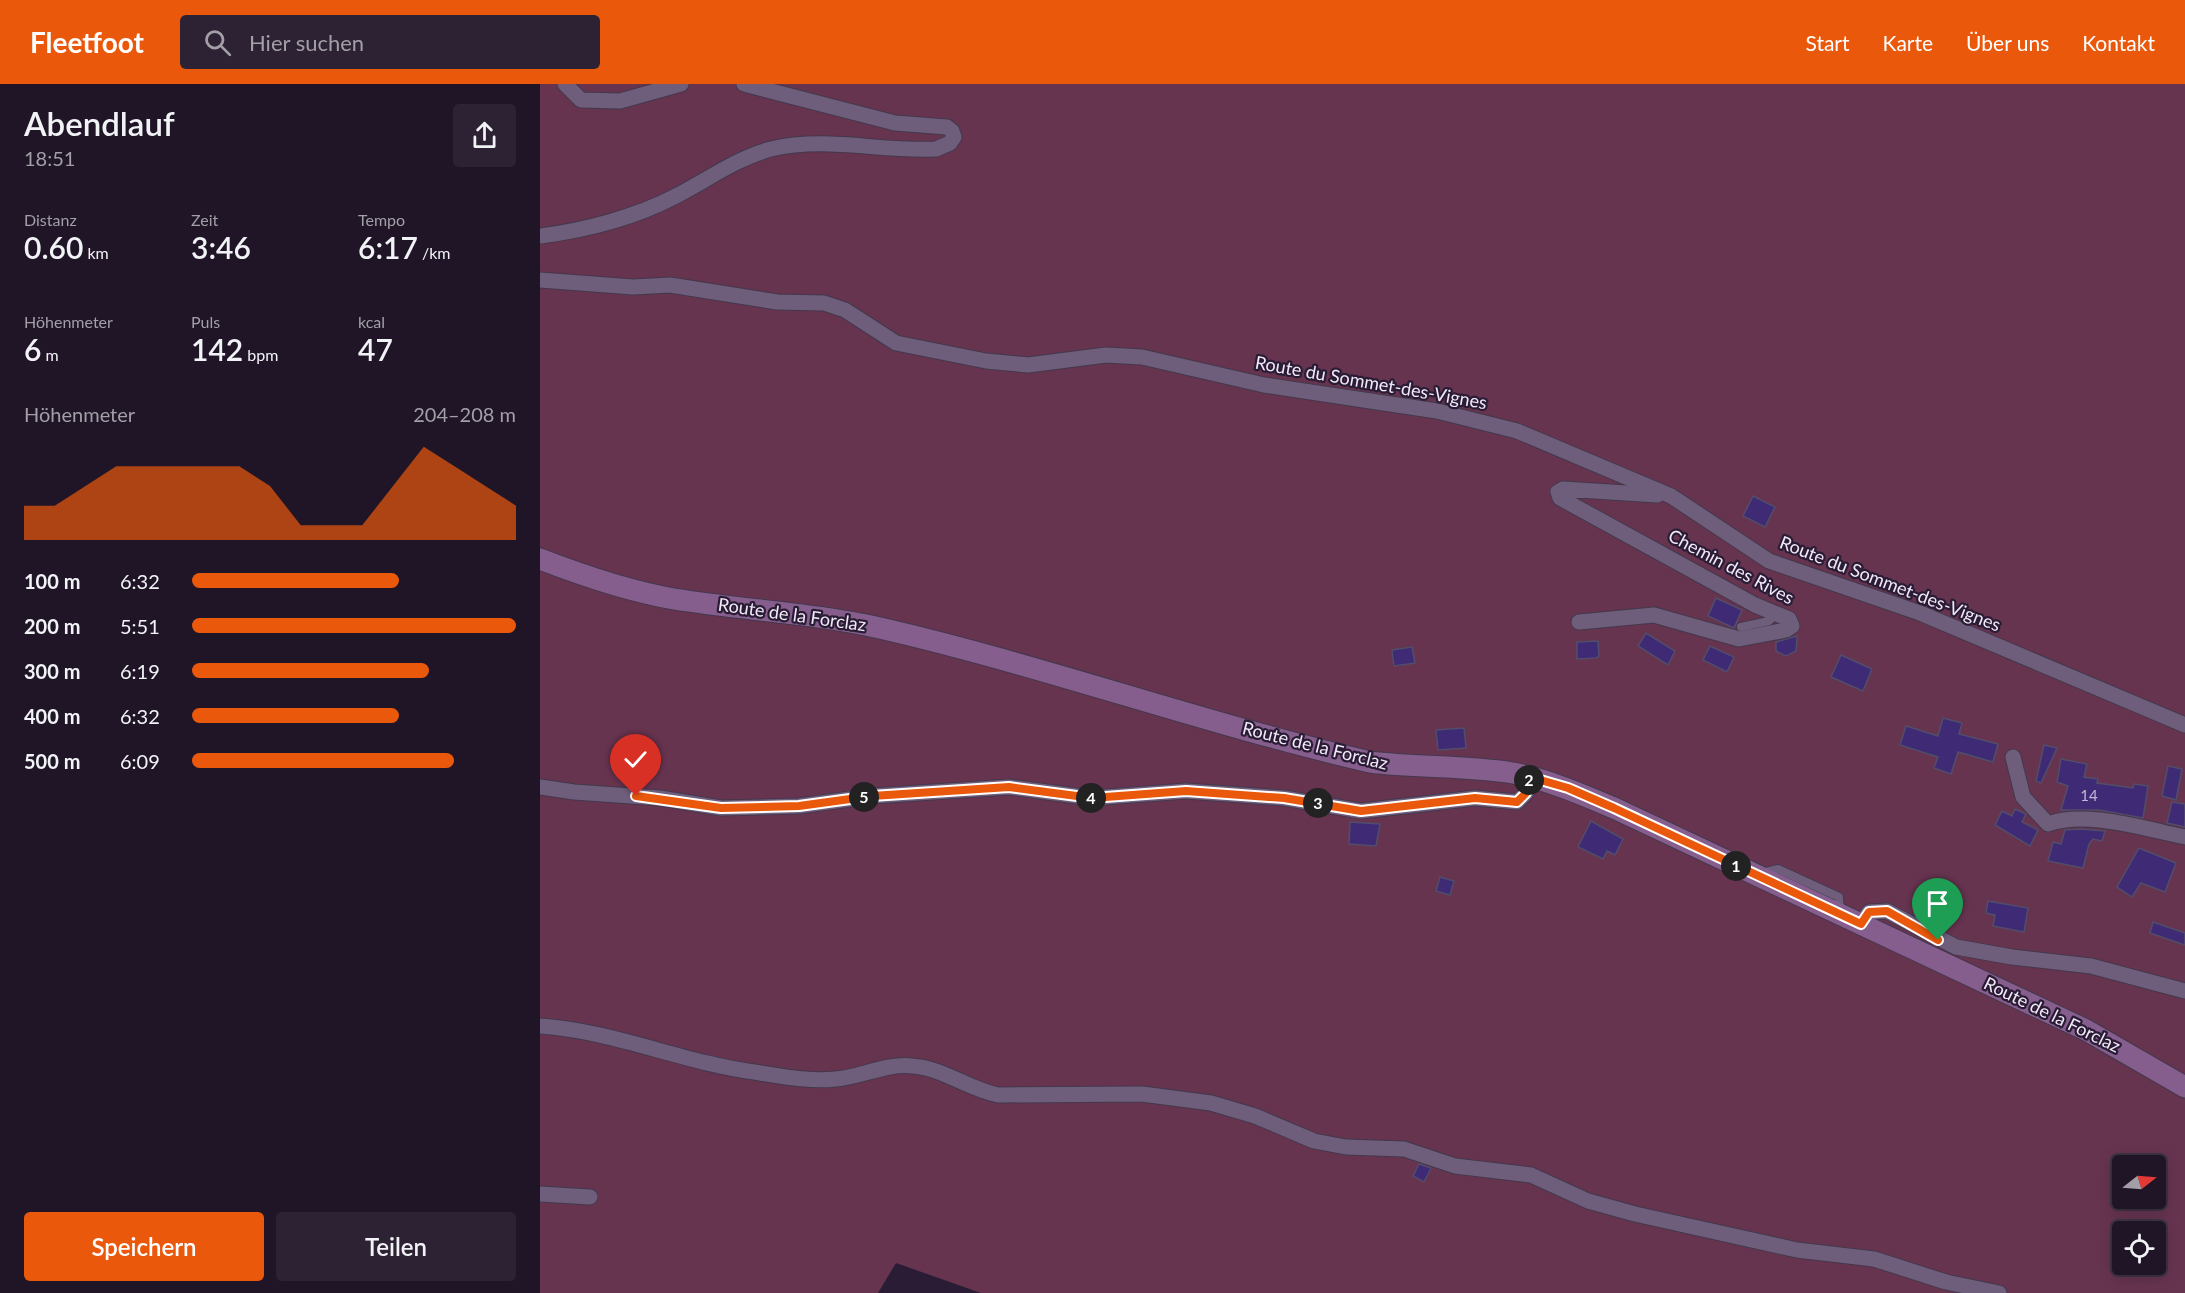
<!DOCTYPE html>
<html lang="de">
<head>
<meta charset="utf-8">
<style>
  :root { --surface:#201527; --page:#2d2233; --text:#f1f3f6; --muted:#a29fa7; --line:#3d3444; --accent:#ea580c }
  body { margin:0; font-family:Lato,sans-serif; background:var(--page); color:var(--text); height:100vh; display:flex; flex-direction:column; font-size:22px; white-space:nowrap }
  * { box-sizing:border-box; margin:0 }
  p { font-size:20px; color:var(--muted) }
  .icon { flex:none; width:33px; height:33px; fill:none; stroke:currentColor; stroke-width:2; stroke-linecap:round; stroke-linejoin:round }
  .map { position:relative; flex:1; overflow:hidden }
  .details { display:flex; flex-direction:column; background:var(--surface); width:540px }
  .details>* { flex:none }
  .needle { width:39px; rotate:73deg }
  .controls { position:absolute; left:1572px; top:1071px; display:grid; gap:12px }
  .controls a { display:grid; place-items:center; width:54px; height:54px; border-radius:6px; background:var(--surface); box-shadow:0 3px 15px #0003,0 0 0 2px var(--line); font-size:30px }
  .pin { position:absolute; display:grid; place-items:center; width:51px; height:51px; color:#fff; margin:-62px -26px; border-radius:50% 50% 50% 0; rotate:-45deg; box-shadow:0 0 6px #0007 }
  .pin .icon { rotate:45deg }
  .km { position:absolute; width:30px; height:30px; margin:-15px; border-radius:50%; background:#222; color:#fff; font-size:16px; line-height:30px; text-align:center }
  .round { display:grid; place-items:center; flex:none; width:63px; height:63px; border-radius:6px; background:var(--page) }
  .head { display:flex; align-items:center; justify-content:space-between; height:102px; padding:0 24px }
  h1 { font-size:33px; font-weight:600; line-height:45px }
  .stats { display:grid; grid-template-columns:repeat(3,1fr); gap:9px; height:102px; padding:6px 24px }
  .stats div { display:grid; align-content:center }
  .stats b { font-size:30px; font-weight:600 }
  .stats small { font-size:16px; font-weight:400 }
  .stats p { font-size:16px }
  .chart { height:168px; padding:12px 24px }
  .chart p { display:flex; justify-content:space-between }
  .chart svg { width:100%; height:108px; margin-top:6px; fill:var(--accent); opacity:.7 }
  .cta { display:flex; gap:12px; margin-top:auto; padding:12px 24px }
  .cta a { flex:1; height:69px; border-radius:6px; background:var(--accent); color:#fff; font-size:24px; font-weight:600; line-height:69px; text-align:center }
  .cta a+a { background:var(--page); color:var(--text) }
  ul { padding:0 24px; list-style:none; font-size:20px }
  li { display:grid; grid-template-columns:96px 72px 1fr; align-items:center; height:45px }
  li i { height:15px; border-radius:8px; background:var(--accent) }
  header { display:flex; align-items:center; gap:36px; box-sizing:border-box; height:84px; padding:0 30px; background:var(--accent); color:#fff }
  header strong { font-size:28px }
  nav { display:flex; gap:33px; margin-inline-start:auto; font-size:21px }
  .search { width:420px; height:54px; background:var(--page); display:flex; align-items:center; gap:15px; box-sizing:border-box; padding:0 21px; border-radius:6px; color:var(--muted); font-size:22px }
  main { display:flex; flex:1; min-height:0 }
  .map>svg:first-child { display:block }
  .green { fill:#673450; fill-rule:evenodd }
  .building { fill:#3e2a75; stroke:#514d6b; stroke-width:1.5 }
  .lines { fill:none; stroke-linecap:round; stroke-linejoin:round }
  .service-casing { stroke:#43384c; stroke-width:10 }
  .minor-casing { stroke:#43384c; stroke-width:17 }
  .secondary-casing { stroke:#43384c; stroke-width:23 }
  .service { stroke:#6e5e7b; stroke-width:8 }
  .minor { stroke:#6e5e7b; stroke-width:15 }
  .secondary { stroke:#865e8e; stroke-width:21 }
  .route-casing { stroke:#fff; stroke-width:12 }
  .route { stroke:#ea580c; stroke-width:8 }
  .labels { text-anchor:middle; stroke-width:4.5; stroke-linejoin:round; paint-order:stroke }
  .number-label { font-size:15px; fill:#c4b8d8 }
  .street-label { font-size:18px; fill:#f1e8f9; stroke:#2a1c34 }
</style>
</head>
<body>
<header>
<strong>Fleetfoot</strong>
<div class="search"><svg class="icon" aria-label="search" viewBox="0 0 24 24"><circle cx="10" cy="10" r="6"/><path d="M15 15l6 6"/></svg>Hier suchen</div>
<nav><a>Start</a><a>Karte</a><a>Über uns</a><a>Kontakt</a></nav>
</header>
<main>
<section class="details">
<div class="head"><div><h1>Abendlauf</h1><p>18:51</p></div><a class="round"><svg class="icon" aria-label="share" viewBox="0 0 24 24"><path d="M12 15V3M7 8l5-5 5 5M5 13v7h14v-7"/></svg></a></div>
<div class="stats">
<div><p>Distanz</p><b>0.60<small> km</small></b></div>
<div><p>Zeit</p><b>3:46</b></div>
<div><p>Tempo</p><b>6:17<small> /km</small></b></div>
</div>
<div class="stats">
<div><p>Höhenmeter</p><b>6<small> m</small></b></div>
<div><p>Puls</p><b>142<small> bpm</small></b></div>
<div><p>kcal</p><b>47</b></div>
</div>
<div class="chart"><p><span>Höhenmeter</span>204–208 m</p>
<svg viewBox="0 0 160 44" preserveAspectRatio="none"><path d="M0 44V30L10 30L20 22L30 14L40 14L50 14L60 14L70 14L80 22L90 38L100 38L110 38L120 22L130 6L140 14L150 22L160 30V44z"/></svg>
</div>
<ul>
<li><b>100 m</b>6:32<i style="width:64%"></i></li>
<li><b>200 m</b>5:51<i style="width:100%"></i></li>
<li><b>300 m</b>6:19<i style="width:73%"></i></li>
<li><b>400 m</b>6:32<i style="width:64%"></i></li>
<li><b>500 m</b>6:09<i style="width:81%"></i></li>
</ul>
<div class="cta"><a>Speichern</a><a>Teilen</a></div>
</section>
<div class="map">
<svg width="1645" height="1209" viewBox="0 0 1645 1209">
  <rect width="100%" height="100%" fill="#2a1c34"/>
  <path class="green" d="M0,0h1645v1209h-1204l-85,-30 -18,30h-338zM1582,1082h34v32h-34zM1582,1148h34v32h-34z"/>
  <g class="building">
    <path d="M1213,412l22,11 -10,20 -22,-11z"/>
    <path d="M1176,514l26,12 -8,18 -26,-12z"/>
    <path d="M1106,549l29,18 -7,14 -30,-19z"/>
    <path d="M1257,552l-1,15 -10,5 -10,-5v-9z"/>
    <path d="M1058,557l1,15 -3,2 -19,1v-17z"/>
    <path d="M1170,562l24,11 -7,15 -24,-12z"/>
    <path d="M872,563l3,16 -21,3 -2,-16z"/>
    <path d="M1301,571l31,14 -9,22 -32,-14z"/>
    <path d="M1403,634l19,5 -3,11 39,10 -5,18 -35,-10 -7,22 -17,-6 4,-11 -38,-12 6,-19 32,10z"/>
    <path d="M924,644l2,20 -28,2 -2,-20z"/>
    <path d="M1504,661l13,3 -16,35 -5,-2z"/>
    <path d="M1521,675l26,5 -3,13 14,2 -1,4 36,5 1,-4 14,2 -5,32 -44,-8h-38l7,-24 -11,-4z"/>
    <path d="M1628,682l14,3 -6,31 -14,-4z"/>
    <path d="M1632,718l13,2v23l-18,-4z"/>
    <path d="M1475,725l11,5 -4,8 16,8 -8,16 -35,-21 7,-14 10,5z"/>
    <path d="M1051,737l32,18 -8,16 -8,-4 -4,8 -25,-12z"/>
    <path d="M810,738l30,2 -4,22 -27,-2z"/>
    <path d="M1540,745l25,2 -3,10 -9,-2 -4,5 -6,24 -35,-7 5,-19 8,2 4,-14z"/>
    <path d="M1599,764l37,15 -11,29 -24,-9 -9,14 -15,-10z"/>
    <path d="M900,793l14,4 -4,14 -14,-4z"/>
    <path d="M1448,817l40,7 -4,24 -31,-6 2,-11 -9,-2z"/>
    <path d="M1613,838l32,11v12l-35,-12z"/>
    <path d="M879,1080l12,4 -7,14 -11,-6z"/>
  </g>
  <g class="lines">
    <defs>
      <g id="service">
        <path d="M1201,543l28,-6 7,-7"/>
        <path d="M1222,789l16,-4 61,28 1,16"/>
      </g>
      <g id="minor">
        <path d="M25,0l16,16 39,1 61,-17"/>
        <path d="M0,152c45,-6 96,-19 136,-40 31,-16 61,-38 95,-47 55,-13 110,3 165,0l14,-6 4,-6 -2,-6 -5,-4 -52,-4 -151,-39"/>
        <path d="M0,196l93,7 37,-2 107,17 47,1 21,7 51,33 90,18 42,4 78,-10 36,2 122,28 173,26 80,20 154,65 98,65 151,52 265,112"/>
        <path d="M1039,538l75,-7 85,24 47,-9 6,-4 -3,-7 -34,-14 -195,-107 -2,-6 5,-3 94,6"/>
        <path d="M1473,673l10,40 25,27c38,-14 97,5 137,13"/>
        <path d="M0,703l34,5 86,6 61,10 78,-2 73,-10 137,-9 83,11 94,-7 98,7 77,13 114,-13 42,4 9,-9 4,-16"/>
        <path d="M1321,840l8,-12 18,-1 69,36 56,10 79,9 94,25"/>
        <path d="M0,942c74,5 141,36 214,46 26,4 56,10 82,7 26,-2 50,-16 76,-13 31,2 56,23 86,29l144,-1 69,9 44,13 59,25 32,6 58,2 51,17 76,9 57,26 47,13 162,36 77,9 72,23 53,11"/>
        <path d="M0,1110l50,3"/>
      </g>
      <path id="secondary" d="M0,475c44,17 88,32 134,40 69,11 139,14 206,29 165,38 325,96 490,134 47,6 96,3 143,11 36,7 68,21 101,35l472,222 99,57"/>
    </defs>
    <use href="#service" class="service-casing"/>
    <use href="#minor" class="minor-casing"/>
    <use href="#secondary" class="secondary-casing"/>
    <use href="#service" class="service"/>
    <use href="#minor" class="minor"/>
    <use href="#secondary" class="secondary"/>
  </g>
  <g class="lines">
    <defs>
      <path id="route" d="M96,712l85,12 78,-2 73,-10 137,-9 83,11 94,-7 98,7 77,13 114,-13 42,4 9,-9 4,-16 38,11 46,20 247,116 8,-12 18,-1 51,29"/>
    </defs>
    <use href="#route" class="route-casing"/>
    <use href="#route" class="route"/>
  </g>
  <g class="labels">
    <g class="number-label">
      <text x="1549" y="717">14</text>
    </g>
    <g class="street-label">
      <text transform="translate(831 299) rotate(10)" y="6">Route du Sommet-des-Vignes</text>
      <text transform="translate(1191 483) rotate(28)" y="6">Chemin des Rives</text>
      <text transform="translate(1350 500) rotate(21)" y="6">Route du Sommet-des-Vignes</text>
      <text transform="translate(252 531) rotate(8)" y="6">Route de la Forclaz</text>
      <text transform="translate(775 662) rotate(14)" y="6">Route de la Forclaz</text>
      <text transform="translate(1512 931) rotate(26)" y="6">Route de la Forclaz</text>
    </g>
  </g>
</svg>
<div class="controls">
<a><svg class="needle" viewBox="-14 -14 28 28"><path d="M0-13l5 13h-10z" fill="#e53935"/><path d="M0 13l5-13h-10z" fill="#a29fa7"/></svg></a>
<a><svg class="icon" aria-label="locate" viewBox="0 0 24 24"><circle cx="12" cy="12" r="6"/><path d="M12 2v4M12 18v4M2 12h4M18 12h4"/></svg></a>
</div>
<div class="pin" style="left:1398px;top:856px;background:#1e9e55"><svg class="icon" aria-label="arrive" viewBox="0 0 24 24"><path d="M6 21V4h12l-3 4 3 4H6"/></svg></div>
<div class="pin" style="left:96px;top:712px;background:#d93025"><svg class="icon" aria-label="check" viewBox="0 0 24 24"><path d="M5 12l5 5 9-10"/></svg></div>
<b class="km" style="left:1196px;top:782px">1</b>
<b class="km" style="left:989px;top:696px">2</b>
<b class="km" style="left:778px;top:719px">3</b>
<b class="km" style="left:551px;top:714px">4</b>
<b class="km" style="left:324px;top:713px">5</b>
</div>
</main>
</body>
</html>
